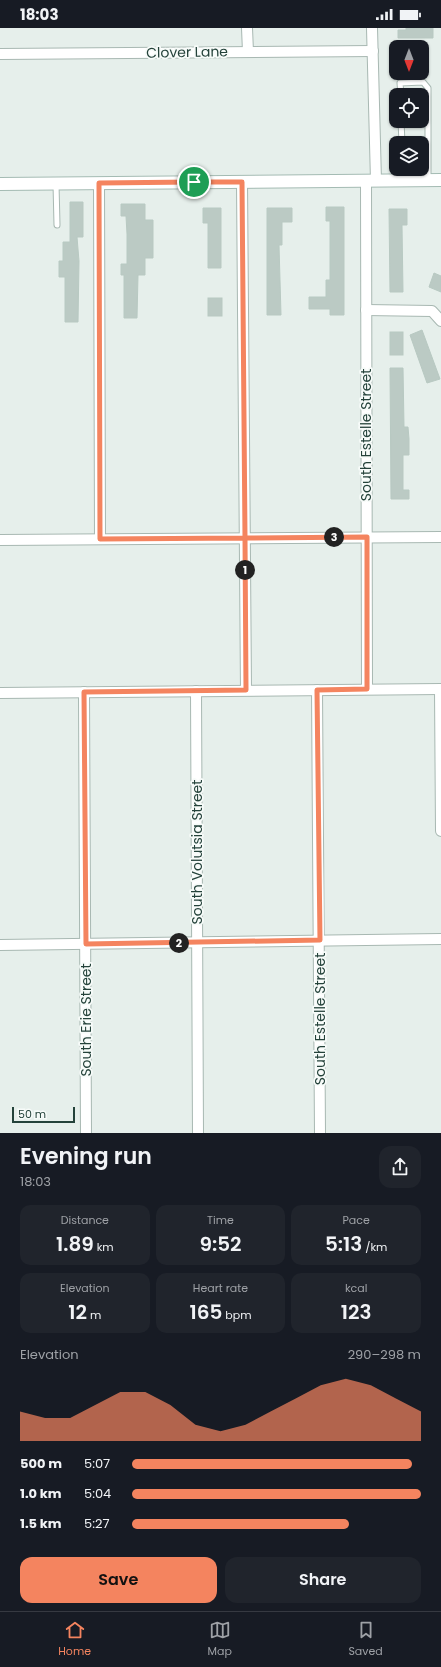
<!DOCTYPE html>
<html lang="en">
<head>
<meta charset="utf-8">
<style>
  :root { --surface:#171b24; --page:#20242c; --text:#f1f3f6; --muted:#9ea1a6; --line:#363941; --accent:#f4845f }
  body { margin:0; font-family:Poppins,sans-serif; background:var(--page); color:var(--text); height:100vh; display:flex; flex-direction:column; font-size:15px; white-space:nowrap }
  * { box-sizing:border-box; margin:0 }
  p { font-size:13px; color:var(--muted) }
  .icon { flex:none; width:22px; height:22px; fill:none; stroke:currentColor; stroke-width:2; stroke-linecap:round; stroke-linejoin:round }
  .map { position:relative; height:1105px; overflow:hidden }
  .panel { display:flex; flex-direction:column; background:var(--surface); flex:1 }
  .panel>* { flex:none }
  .needle { width:26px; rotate:180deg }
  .fabs { position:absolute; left:389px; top:12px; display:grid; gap:8px }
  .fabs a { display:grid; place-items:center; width:40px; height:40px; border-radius:8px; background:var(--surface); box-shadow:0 1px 3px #0004; font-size:20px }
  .scale { position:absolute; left:12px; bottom:10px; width:63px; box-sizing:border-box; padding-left:4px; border:2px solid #24423a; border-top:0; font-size:11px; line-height:14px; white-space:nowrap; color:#24423a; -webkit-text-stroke:3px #f7fbf9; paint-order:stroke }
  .pin { position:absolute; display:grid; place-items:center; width:34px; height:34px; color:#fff; margin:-17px; border:2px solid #fff; border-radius:50%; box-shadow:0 1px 4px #0007 }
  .km { position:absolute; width:20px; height:20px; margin:-10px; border-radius:50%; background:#222; color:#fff; font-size:11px; line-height:20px; text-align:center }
  .round { display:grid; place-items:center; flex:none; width:42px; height:42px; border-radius:12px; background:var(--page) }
  .headline { display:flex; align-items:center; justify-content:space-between; height:68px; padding:0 20px }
  h1 { font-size:22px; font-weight:600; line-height:30px }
  .stats { display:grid; grid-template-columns:repeat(3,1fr); gap:6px; height:68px; padding:4px 20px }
  .stats div { display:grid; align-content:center; border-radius:10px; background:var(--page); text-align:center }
  .stats b { font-size:20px; font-weight:600 }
  .stats small { font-size:11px; font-weight:400 }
  .stats p { font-size:11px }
  .chart { height:112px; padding:8px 20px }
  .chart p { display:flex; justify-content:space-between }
  .chart svg { width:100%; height:72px; margin-top:4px; fill:var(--accent); opacity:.7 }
  .action { display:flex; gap:8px; margin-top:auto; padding:8px 20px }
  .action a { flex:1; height:46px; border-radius:12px; background:var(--accent); color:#111; font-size:16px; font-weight:600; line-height:46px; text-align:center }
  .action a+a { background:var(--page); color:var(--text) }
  ul { padding:0 20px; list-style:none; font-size:13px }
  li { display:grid; grid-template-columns:64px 48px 1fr; align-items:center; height:30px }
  li i { height:10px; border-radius:5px; background:var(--accent) }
  .status { display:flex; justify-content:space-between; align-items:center; height:28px; padding:0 20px; background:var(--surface); direction:ltr }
  .status svg { height:11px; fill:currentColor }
  .dock { display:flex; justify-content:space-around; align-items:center; height:56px; border-top:1px solid var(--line); background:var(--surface); font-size:11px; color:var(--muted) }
  .dock a { display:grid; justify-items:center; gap:2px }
  .dock .active { color:var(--accent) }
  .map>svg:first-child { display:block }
  .building { fill:#bbcac4; stroke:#b8c9c2 }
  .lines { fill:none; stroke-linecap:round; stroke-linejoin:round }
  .service-casing { stroke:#a8b8b2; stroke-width:7 }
  .minor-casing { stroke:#a8b8b2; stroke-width:12 }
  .secondary-casing { stroke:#a4bbb3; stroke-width:14 }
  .service { stroke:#fff; stroke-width:5 }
  .minor { stroke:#fff; stroke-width:10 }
  .secondary { stroke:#fff; stroke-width:12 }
  .route-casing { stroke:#fff; stroke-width:8 }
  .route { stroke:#f4845f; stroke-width:5 }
  .labels { text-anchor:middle; stroke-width:3.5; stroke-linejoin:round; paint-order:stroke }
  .street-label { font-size:14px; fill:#24423a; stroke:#f7fbf9 }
</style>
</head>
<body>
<div class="status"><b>18:03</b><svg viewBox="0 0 49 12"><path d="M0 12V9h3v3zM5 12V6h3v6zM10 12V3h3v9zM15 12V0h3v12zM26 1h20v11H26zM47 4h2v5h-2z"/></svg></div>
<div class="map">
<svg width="441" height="1105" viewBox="0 0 441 1105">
  <rect width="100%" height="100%" fill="#e6efeb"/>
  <g class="building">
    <path d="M406,0h27v10h-35v-8h8z"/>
    <path d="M70,174h13v35h-6l2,24 -1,61h-13v-45h-6v-16h4v-19h7z"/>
    <path d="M121,176h24v16h8v38h-8v17h-7l-1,43h-13v-43h-3v-11h6v-30l-1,-18h-5z"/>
    <path d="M326,179h18v108h-14v-6h-21v-12h17v-17h4v-59h-4z"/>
    <path d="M203,180h18v60h-13v-45h-5z"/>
    <path d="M267,180h25v14h-10v23h-3l2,70h-14z"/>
    <path d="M389,181h18v16h-5l1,67h-13z"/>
    <path d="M434,245l7,3v16l-12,-5z"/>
    <rect x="208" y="270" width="14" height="18"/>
    <path d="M422,302l18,49 -13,4 -17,-48z"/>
    <rect x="390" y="304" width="13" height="23"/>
    <path d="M390,340h13l1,59h4l1,12v16h-6v35h6v9h-18z"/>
  </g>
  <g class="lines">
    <defs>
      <g id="service">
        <path d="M401,67l-1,-12 23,-1 5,6v92"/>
        <path d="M401,93l1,22"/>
        <path d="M402,141l1,11"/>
        <path d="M56,156l1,41"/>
      </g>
      <g id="minor">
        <path d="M247,0l1,24"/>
        <path d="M372,0l4,153"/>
        <path d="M0,26l373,-3"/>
        <path d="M366,153l1,508"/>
        <path d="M242,154l4,508"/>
        <path d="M99,155l1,356"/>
        <path d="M366,282l66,1 9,10"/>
        <path d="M0,512l441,-3"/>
        <path d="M440,661l1,142"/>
        <path d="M317,662l3,443"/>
        <path d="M196,663l2,442"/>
        <path d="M84,664l2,441"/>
        <path d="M0,665l441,-4"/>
        <path d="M0,917l441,-6"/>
      </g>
      <path id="secondary" d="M0,156l441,-4"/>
    </defs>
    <use href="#service" class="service-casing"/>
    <use href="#minor" class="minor-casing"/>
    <use href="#secondary" class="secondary-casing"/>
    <use href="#service" class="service"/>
    <use href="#minor" class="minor"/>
    <use href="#secondary" class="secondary"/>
  </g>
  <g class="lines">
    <defs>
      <path id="route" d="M194,154l-95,1 1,356 145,-1 1,152 -162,2 2,252 234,-4 -3,-250 50,-1v-152l-122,1 -3,-356h-48"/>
    </defs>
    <use href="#route" class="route-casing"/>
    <use href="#route" class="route"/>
  </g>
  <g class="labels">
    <g class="street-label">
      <text transform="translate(187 24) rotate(-1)" y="5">Clover Lane</text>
      <text transform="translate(366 407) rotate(-90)" y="5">South Estelle Street</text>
      <text transform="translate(197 824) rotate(-90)" y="5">South Volutsia Street</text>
      <text transform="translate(320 991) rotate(-90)" y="5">South Estelle Street</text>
      <text transform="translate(86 992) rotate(-90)" y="5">South Erie Street</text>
    </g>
  </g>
</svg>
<div class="fabs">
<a><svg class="needle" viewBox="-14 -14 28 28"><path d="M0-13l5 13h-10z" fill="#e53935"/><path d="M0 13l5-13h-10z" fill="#9ea1a6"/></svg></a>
<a><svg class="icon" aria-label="locate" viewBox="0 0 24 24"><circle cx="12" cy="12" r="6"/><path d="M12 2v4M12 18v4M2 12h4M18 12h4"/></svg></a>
<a><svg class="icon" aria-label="layers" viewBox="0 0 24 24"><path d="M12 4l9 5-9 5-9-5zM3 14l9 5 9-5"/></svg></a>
</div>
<div class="scale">50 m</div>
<div class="pin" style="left:194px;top:154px;background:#1e9e55"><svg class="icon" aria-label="arrive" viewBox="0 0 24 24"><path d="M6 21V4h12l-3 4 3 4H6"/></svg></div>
<b class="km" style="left:245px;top:542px">1</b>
<b class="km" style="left:179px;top:915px">2</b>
<b class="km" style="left:334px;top:509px">3</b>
</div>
<section class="panel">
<div class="headline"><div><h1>Evening run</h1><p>18:03</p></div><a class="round"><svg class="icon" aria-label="share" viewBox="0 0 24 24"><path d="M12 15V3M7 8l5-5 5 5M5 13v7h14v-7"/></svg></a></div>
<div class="stats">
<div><p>Distance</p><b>1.89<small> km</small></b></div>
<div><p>Time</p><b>9:52</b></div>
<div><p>Pace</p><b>5:13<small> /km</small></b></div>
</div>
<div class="stats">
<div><p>Elevation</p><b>12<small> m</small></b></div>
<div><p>Heart rate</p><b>165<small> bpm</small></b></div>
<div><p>kcal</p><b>123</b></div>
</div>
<div class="chart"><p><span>Elevation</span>290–298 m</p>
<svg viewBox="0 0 160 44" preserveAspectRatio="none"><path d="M0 44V26L10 30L20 30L30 22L40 14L50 14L60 22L70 34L80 38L90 34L100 26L110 18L120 10L130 6L140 10L150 18L160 26V44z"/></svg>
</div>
<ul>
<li><b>500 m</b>5:07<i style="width:97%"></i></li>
<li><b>1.0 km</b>5:04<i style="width:100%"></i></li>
<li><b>1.5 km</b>5:27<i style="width:75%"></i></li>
</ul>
<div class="action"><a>Save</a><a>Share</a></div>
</section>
<nav class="dock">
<a class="active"><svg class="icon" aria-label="home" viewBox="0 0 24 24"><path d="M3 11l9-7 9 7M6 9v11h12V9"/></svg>Home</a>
<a><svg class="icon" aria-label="map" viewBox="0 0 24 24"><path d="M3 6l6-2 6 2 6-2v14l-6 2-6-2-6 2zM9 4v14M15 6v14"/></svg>Map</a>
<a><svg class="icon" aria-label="saved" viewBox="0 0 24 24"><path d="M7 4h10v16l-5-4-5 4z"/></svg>Saved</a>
</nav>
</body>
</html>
